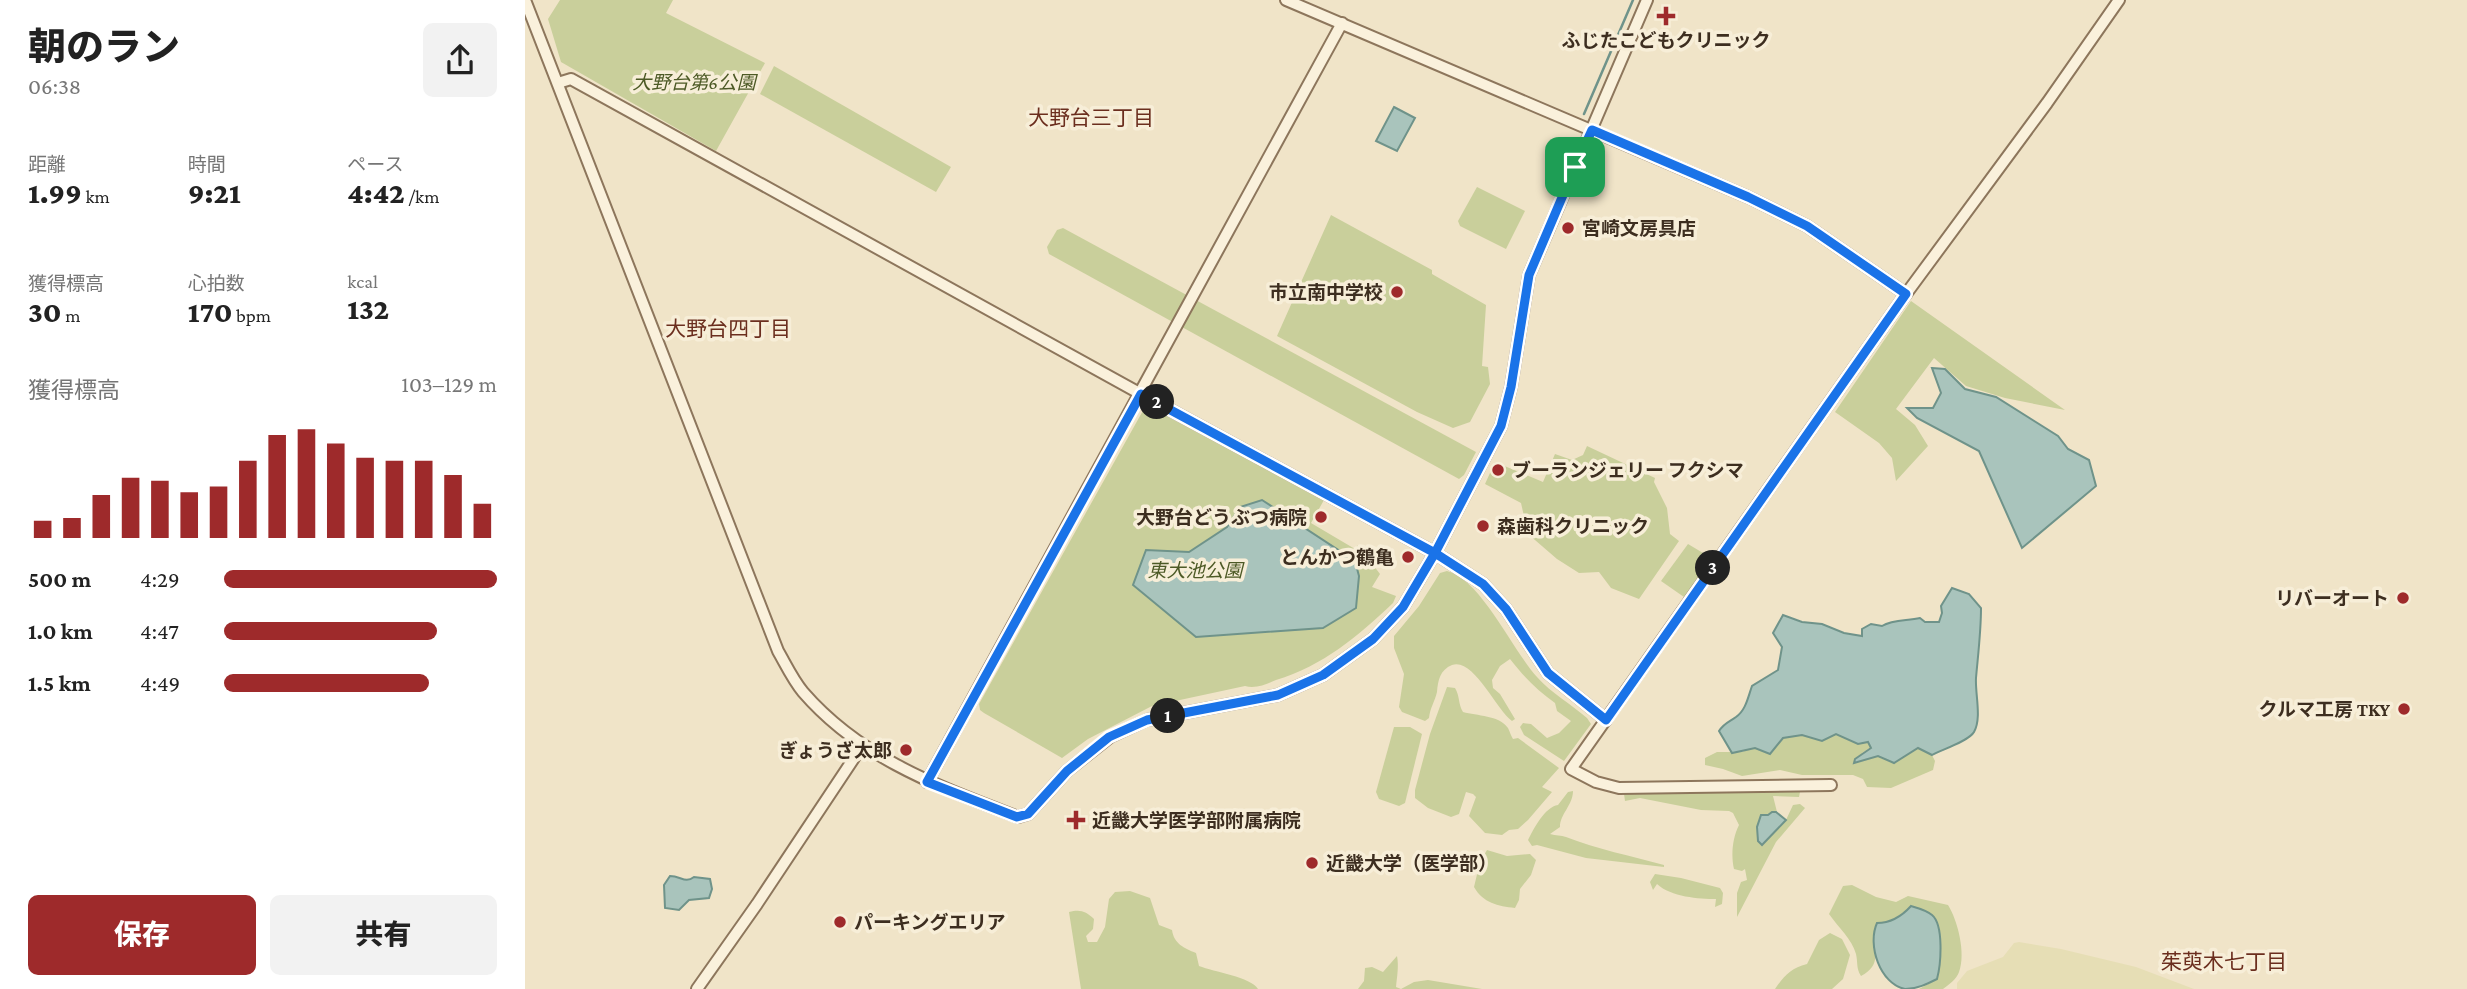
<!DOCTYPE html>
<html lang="ja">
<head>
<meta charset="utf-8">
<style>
  :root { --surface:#fff; --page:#f2f2f2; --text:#222; --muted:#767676; --accent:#9e2a2b }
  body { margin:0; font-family:"Crimson Pro","Noto Sans JP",serif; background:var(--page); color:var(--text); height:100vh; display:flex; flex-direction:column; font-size:26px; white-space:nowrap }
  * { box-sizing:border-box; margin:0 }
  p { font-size:23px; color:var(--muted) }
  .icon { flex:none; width:38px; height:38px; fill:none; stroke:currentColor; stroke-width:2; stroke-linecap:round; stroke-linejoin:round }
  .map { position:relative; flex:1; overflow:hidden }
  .panel { display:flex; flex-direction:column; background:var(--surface); width:525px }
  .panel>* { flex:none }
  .pin { position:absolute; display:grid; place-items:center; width:60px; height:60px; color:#fff; margin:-30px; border-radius:14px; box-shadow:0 4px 10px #0006 }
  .km { position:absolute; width:35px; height:35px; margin:-18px; border-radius:50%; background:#222; color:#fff; font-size:19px; line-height:35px; text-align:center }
  .round { display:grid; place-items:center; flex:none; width:74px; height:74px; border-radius:10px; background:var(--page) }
  .headline { display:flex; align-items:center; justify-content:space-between; height:119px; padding:0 28px }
  h1 { font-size:38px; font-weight:800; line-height:52px }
  .metrics { display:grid; grid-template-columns:repeat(3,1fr); gap:10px; height:119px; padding:7px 28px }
  .metrics div { display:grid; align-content:center }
  .metrics b { font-size:30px; font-weight:800 }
  .metrics small { font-size:19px; font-weight:400 }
  .metrics p { font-size:19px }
  .chart { height:196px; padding:14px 28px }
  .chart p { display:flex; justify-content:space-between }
  .chart svg { width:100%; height:126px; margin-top:7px; stroke:var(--accent); stroke-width:6 }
  .button { display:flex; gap:14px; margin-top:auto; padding:14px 28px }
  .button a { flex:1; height:80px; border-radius:10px; background:var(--accent); color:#fff; font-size:28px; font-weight:800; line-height:80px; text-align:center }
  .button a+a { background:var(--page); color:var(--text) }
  ul { padding:0 28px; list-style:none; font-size:23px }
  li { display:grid; grid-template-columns:112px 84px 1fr; align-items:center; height:52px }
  li i { height:18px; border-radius:9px; background:var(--accent) }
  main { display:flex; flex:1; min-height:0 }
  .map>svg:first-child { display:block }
  .farmland { fill:#e6deb5 }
  .green { fill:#c9cf9b }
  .water { fill:#a9c4bc; stroke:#6f938a; stroke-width:2 }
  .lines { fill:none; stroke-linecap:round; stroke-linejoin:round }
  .stream { stroke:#6f938a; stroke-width:2.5 }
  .tertiary-casing { stroke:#8d765c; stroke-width:14 }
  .tertiary { stroke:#faf1dc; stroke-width:10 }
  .route-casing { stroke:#fff; stroke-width:14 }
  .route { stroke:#1a73e8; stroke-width:9 }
  .poi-dot { fill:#9e2a2b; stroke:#f7eed8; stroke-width:2.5 }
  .labels { text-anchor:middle; stroke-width:7; stroke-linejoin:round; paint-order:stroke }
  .poi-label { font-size:19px; font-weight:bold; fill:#3d2e20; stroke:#f7eed8; text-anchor:start }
  .park-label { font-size:19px; font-style:italic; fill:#4d5a26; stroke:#f7eed8 }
  .neighbourhood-label { font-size:21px; fill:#6b2e1e; stroke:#f7eed8 }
</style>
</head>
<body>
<main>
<section class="panel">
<div class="headline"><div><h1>朝のラン</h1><p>06:38</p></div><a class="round"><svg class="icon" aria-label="share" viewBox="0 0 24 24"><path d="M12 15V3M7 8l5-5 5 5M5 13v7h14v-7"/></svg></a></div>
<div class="metrics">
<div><p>距離</p><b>1.99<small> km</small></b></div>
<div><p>時間</p><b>9:21</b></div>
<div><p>ペース</p><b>4:42<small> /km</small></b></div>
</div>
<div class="metrics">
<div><p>獲得標高</p><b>30<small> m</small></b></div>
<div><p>心拍数</p><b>170<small> bpm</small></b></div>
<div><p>kcal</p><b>132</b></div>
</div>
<div class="chart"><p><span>獲得標高</span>103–129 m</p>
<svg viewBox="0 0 160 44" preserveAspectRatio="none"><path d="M5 44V38M15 44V37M25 44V29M35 44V23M45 44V24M55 44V28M65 44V26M75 44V17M85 44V8M95 44V6M105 44V11M115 44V16M125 44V17M135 44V17M145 44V22M155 44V32"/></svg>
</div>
<ul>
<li><b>500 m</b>4:29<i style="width:100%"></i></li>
<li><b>1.0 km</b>4:47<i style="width:78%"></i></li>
<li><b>1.5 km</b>4:49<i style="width:75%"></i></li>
</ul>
<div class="button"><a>保存</a><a>共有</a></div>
</section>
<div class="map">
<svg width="1942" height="989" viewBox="0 0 1942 989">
  <rect width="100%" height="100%" fill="#f0e4c8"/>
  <path class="farmland" d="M1494,942l42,7 75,18 58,22h-237v-6l10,-12 36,-14 11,-14z"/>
  <g class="green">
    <path d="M35,0h113l-7,13 99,50 -49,88 -155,-89 -13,-43z"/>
    <path d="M249,66l177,101 -15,25 -176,-98z"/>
    <path d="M952,187l48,24 -19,38 -46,-23 -2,-5z"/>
    <path d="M806,215l101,55v4l54,31 -4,61 6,1 2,17 -20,38 -17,6 -36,-16 -140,-76z"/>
    <path d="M538,228l413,224 -12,23 -5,4 -410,-225 -2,-7 10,-17z"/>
    <path d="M1386,301l154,109 -60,-12 -39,-12 -32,-28 -38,51 19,16 13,21 -32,35 -4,-23 -13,-15 -44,-31z"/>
    <path d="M620,407l7,1 172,92 -13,23 44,26 3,-4 22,29 -8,13 24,9 -3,7c-35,33 -70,63 -117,77 -10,4 -20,9 -31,6l-93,20 -64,33 -26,19 -78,-45 -4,-3 -1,-6z"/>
    <path d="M1062,446l68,32 -1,4 13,26 3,26 9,7 -40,58 -28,-11 -12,-16 -20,1 -22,-14 -29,-25 -7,-31 -36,-19 10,-22 48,20 12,-28 17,6 11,-5z"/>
    <path d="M1163,544l25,15 -29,38 -23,-16z"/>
    <path d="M922,571c33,7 66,80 90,106 14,16 34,27 50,41l4,6 -27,37 -40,-26 -4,-8 3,-4 8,1 16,14 12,-5 12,-12 -14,-10 -2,-8c-18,-13 -31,-26 -45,-44l-10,7 -8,14 1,8 7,6 15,25 -3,2c-16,-12 -39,-64 -60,-56 -12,5 -14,15 -15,27 -2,9 -7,16 -8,26l-4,3 -23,-9 -3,-5 5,-33 -10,-26v-12l25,-30 21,-33z"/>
    <path d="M922,687l8,1c5,8 3,16 8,24 14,4 36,3 45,16 2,4 3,8 5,11l5,-1 41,30 -17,19 10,5 -24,28 -10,9 -9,1 -7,5 -17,-2 -16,-17 7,-19 -3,-3 -7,-2 -7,22 -8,3 -23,-9 -13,-10v-8l15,-56z"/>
    <path d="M869,727h16l12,7 -17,69 -6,3 -20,-7 -3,-7z"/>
    <path d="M1311,734l22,10 10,-2 3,5 -9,6 3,5 13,-2 16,7 24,-15 14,7 3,6 -2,9 -42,18 -24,-1 -4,-8 -10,-4h-51l-22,-5 -38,6 -19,-7 -18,-4v-7l12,-6h24l42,-14 19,-3 20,6z"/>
    <path d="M1238,789l37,3 -1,5 -26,-1 4,16 9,8 7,-15 7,-1 5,4 -29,34 -39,75v-24l4,-11 6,-2 -2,-11 -3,2 -8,-2c-3,-13 -2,-30 5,-44l-6,-12 -4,-2 -28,-1 -61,-12 -15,3 -1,-7 4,-4 119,2 4,-2z"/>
    <path d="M1048,791c0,14 -13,23 -13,36l-10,7c6,2 11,1 16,3 31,12 65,19 98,28v2l-78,-9 -49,-13 -5,1 -4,-6c6,-12 17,-33 30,-35l10,-13z"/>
    <path d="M962,850l20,6 23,-2 6,6 -5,15 -11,14 -1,11 -4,8c-17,-2 -32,-5 -41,-21l6,-25z"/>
    <path d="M1130,874l26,4 39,10 3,5 -1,11 -7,3 1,-8c-17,0 -45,-2 -59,-15l-4,6 -3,-8z"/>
    <path d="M1327,885l24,12 20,5 12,-6 40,9c10,16 18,49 11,67 -2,7 -11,13 -16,17h-24l18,-10 -32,-66 -31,18c0,21 8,34 -13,45 -5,-8 -3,-13 -5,-22 -4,-15 -18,-27 -27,-40l14,-28z"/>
    <path d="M605,891l20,7 9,27 13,5c2,14 12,18 24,23l3,13c15,6 52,11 59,23h-177l-12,-77c11,-3 17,-1 25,7l-1,10 -7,7 2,6h9l8,-15 4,-28 6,-7z"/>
    <path d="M1305,933l12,6 8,16 -7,24 -11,10h-57c9,-13 16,-21 32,-25l12,-24z"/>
    <path d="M872,956c2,10 0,21 -1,31l5,2 13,-7 14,-2 54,9h-124l6,-8 1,-13 7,-1 11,5z"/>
  </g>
  <g class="water">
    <path d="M869,107l21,11 -18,33 -21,-10z"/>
    <path d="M1407,368l13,1 20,20 31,8 62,39 10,13 21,11 7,26 -74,62 -43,-97 -62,-33 -10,-10h26l8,-15z"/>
    <path d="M737,500l93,61 4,15 -3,32 -33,20 -127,9 -63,-52 13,-35 43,2 38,-25 13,-20z"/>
    <path d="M1427,588l17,6 12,14c0,24 -3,47 -5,70 -1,16 6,40 -2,54 -5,9 -33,18 -42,23l-14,-7 -24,15 -16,-7 -24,7 1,-4 16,-11 -3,-6 -10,2 -22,-10 -14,7 -20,-6 -19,3 -13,16 -15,-6 -23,5 -13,-22c5,-8 10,-9 17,-14 10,-7 12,-20 16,-31l26,-16 4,-23 -9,-14 10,-18 19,7 20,2 22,9 18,3v-7l9,-5 11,2c11,-7 25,-5 38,-8l5,4h14l3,-9 -1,-7z"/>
    <path d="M1247,812h4l10,8 -24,25 -4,-4 -1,-14 4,-12h7z"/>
    <path d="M145,876c11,0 15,8 24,1l16,2 2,10 -3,9 -20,2 -10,10 -14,-2 -1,-23z"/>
    <path d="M1386,906c7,2 15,4 21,9 12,10 9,49 5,64 -10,5 -20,10 -32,10 -25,-5 -38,-44 -28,-66 14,0 25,-7 34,-17z"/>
  </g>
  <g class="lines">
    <path class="stream" d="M1059,114l49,-114"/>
    <defs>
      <g id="tertiary">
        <path d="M0,0l253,651c8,14 15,29 25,41 58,67 135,94 215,125l10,-3 39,-43 43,-34 37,-17 131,-25 45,-20 50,-36 30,-32 32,-54 66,-127 10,-39 18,-112 118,-275"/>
        <path d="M761,0l462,197 59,29 99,68"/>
        <path d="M33,83l13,-4 570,315 294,159 48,31 23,25 42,64 58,47"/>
        <path d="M402,782l415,-759"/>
        <path d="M1306,785l-212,3 -23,-6 -25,-13 335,-475 141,-191 72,-103"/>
        <path d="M172,989l60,-85 105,-158"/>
      </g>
    </defs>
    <use href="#tertiary" class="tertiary-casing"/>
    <use href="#tertiary" class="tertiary"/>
  </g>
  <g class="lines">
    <defs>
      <path id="route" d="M1050,167l-46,108 -18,112 -10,39 -66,127 -32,54 -30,32 -50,36 -45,20 -131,25 -38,17 -42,34 -39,43 -11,3 -90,-35 214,-388 294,159 48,31 23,25 42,64 58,47 300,-426 -99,-68 -59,-29 -156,-67 -17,37"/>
    </defs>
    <use href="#route" class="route-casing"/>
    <use href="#route" class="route"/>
  </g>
  <g class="poi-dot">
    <path d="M1137.5 5.5h7v7h7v7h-7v7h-7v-7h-7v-7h7z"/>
    <circle cx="1043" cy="228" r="7"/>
    <circle cx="872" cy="292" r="7"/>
    <circle cx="973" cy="470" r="7"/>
    <circle cx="796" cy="517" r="7"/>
    <circle cx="958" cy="526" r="7"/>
    <circle cx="883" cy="557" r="7"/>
    <circle cx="1878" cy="598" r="7"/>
    <circle cx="1879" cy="709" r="7"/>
    <circle cx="381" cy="750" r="7"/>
    <path d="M547.5 809.5h7v7h7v7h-7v7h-7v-7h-7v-7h7z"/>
    <circle cx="787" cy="863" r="7"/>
    <circle cx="315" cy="922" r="7"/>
  </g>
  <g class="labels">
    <g class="poi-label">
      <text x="1141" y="47" text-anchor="middle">ふじたこどもクリニック</text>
      <text x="1057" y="235">宮崎文房具店</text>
      <text x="858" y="299" text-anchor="end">市立南中学校</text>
      <text x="987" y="477">ブーランジェリー フクシマ</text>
      <text x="782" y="524" text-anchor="end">大野台どうぶつ病院</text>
      <text x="972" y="533">森歯科クリニック</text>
      <text x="869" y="564" text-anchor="end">とんかつ鶴亀</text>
      <text x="1864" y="605" text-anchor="end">リバーオート</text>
      <text x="1865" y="716" text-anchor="end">クルマ工房 TKY</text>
      <text x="367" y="757" text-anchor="end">ぎょうざ太郎</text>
      <text x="567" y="827">近畿大学医学部附属病院</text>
      <text x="801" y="870">近畿大学（医学部）</text>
      <text x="329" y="929">パーキングエリア</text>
    </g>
    <g class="park-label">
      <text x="169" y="89">大野台第6公園</text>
      <text x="670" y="577">東大池公園</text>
    </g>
    <g class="neighbourhood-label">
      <text x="566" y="125">大野台三丁目</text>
      <text x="203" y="336">大野台四丁目</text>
      <text x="1699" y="969">茱萸木七丁目</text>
    </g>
  </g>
</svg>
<div class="pin" style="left:1050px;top:167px;background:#1e9e55"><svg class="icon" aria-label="arrive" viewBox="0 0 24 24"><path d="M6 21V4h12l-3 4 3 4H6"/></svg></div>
<b class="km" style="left:643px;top:716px">1</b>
<b class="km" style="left:632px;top:402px">2</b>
<b class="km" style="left:1188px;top:568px">3</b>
</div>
</main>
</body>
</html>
